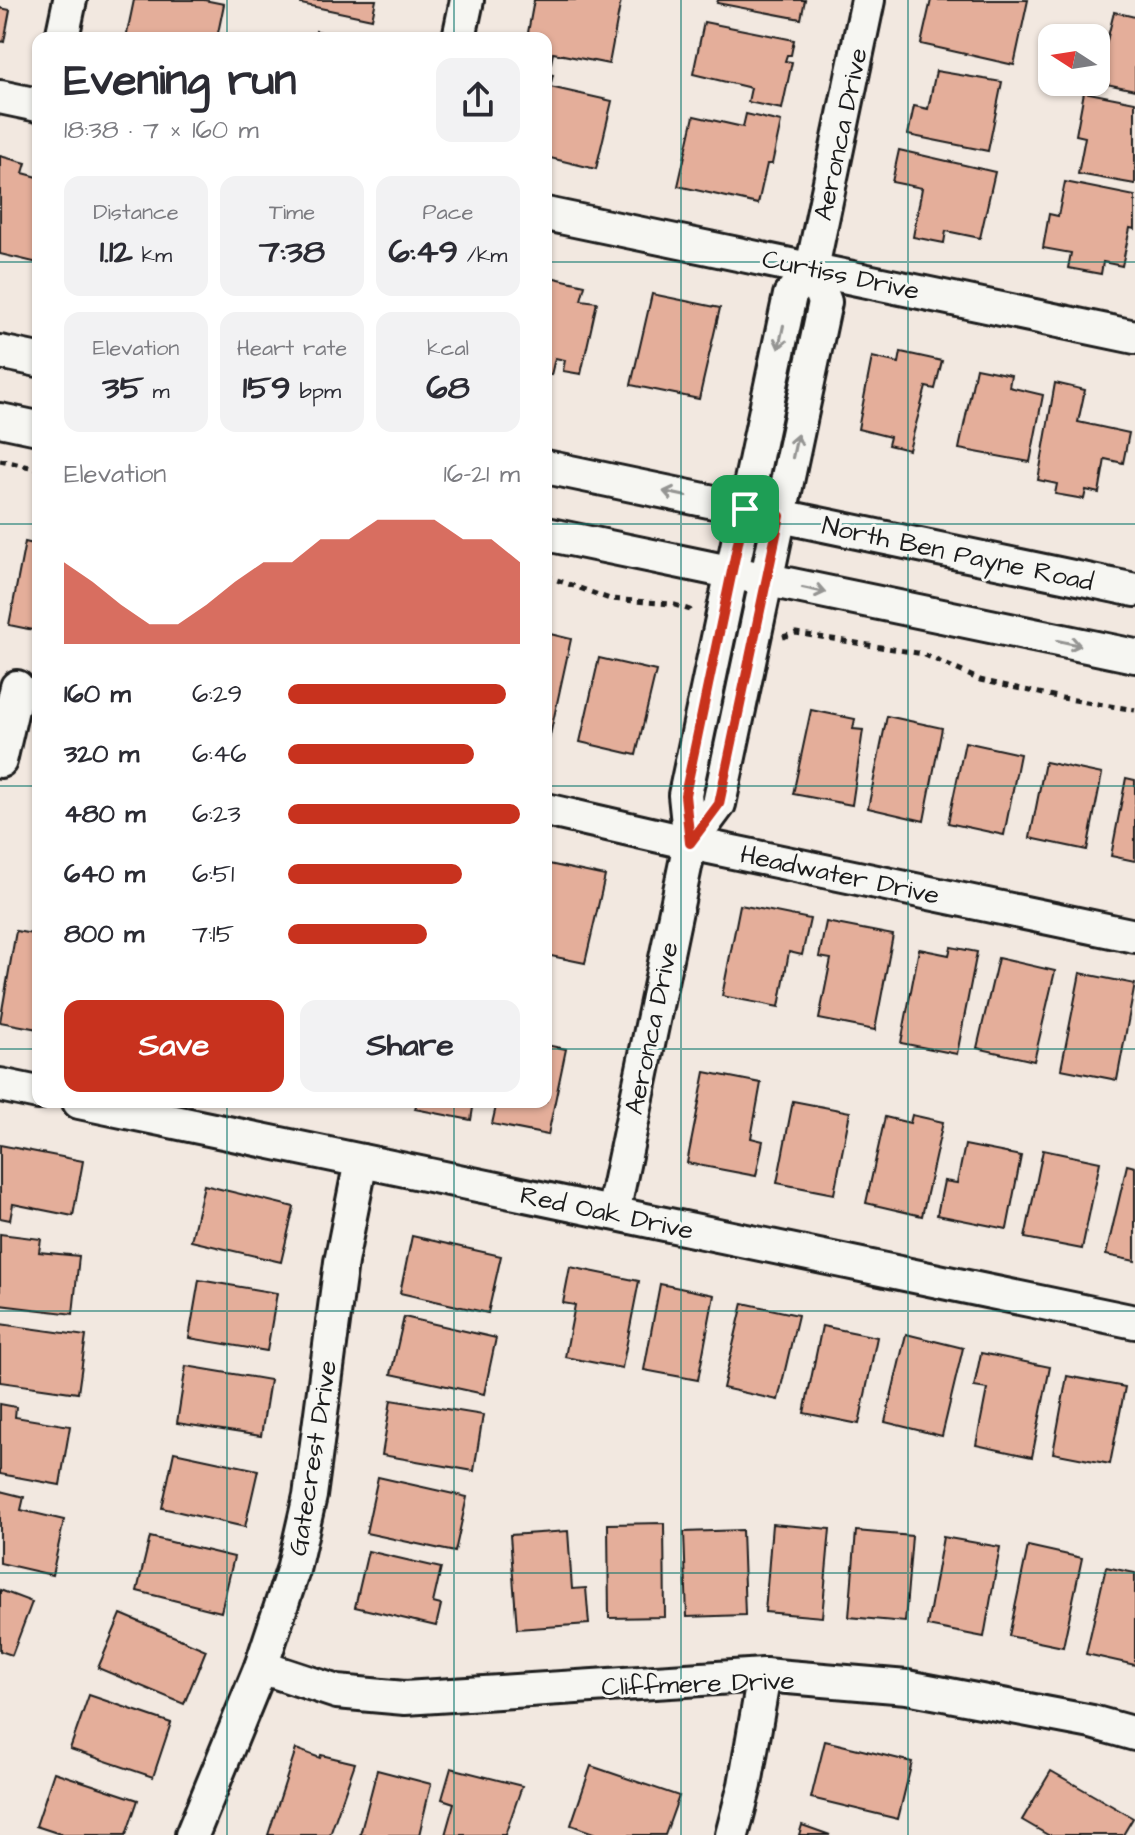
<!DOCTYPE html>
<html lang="en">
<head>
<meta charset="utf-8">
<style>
  :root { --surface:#fff; --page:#f2f2f3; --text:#2b2b33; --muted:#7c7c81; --accent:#c8321e }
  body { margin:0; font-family:"Architects Daughter",sans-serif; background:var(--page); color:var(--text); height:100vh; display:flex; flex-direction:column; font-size:30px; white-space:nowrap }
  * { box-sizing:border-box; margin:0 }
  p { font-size:26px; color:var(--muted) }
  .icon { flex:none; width:44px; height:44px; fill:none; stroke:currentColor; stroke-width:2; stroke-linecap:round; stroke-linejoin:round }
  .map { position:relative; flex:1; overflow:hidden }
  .drawer { position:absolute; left:32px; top:32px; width:520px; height:1076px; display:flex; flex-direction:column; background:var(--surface); border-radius:16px; box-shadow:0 2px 6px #0004 }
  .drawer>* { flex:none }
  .needle { width:52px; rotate:282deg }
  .controls { position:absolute; left:1038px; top:24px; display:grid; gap:16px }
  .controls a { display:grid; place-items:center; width:72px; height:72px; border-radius:16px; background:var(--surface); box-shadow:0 2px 6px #0004; font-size:40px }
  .pin { position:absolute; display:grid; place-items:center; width:68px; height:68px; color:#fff; margin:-34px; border-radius:16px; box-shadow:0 4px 12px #0006 }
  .round { display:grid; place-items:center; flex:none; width:84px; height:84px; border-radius:16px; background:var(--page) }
  .overview { display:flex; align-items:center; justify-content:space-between; height:136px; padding:0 32px }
  h1 { font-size:44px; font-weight:700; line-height:60px }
  .metrics { display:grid; grid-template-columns:repeat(3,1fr); gap:12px; height:136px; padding:8px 32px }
  .metrics div { display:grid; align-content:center; border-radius:16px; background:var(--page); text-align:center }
  .metrics b { font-size:34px; font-weight:700 }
  .metrics small { font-size:22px; font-weight:400 }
  .metrics p { font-size:22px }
  .chart { height:224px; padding:16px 32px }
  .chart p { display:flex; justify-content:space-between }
  .chart svg { width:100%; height:144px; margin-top:8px; fill:var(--accent); opacity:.7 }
  .cta { display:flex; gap:16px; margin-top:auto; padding:16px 32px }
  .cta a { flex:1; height:92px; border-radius:16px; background:var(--accent); color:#fff; font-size:32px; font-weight:700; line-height:92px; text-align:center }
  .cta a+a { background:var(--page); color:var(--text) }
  ul { padding:0 32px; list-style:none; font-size:26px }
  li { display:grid; grid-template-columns:128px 96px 1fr; align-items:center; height:60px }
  li i { height:20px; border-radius:10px; background:var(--accent) }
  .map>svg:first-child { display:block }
  .building { fill:#e4ae9a; stroke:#1c1c1c; stroke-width:2 }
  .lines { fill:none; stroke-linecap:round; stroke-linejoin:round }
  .minor-casing { stroke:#1c1c1c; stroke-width:38 }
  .path { stroke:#1c1c1c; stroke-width:5; stroke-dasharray:6 6; stroke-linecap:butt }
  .minor { stroke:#f6f6f2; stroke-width:32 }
  .oneway { stroke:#949492 }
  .route-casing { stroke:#fff; stroke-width:16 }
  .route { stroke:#c8321e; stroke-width:10 }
  .grid { fill:none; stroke:#0f766e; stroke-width:2; stroke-opacity:0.55 }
  .labels { text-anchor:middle; stroke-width:6; stroke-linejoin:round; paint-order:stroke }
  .street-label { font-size:26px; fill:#1c1c1c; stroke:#f6f6f2 }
</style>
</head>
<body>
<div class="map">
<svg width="1135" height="1835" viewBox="0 0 1135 1835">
  <rect width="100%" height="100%" fill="#f2e8e0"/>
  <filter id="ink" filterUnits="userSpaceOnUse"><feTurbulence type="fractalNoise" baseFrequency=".0125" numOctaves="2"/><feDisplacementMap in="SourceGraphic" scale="16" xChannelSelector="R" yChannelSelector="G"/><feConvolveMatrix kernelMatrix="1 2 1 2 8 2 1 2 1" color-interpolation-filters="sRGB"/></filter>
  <g filter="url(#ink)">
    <g class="building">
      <path d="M134,0h70l20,4 -7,34h-91z"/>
      <path d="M301,0h75l-4,19 -71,-15z"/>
      <path d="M534,0h87l-12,64 -56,-11 -2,10 -5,-1v-24h-19z"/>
      <path d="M718,0h87l-4,19 -84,-16z"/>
      <path d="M931,0h97l-14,65 -93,-21z"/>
      <path d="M0,8l10,2 -6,32 -4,-1z"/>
      <path d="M1114,12l21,5v73l-38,-8z"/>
      <path d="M704,22l90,18 -3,15h-4l-2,6 7,1 -10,47 -34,-7 3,-14 -58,-14z"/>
      <path d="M316,31l37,7h-38z"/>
      <path d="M936,71l66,11 -14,69 -80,-16 6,-29 14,3z"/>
      <path d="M546,73l7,2 -3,12 62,14 -16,68 -50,-12z"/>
      <path d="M1084,92l51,10v82l-57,-10 7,-37 -9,-2z"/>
      <path d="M746,114l35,8 -9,42h-5l-9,40 -80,-18 16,-70 49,11z"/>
      <path d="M899,150l96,22 -15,66 -34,-7 -2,12 -31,-6 9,-49 -30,-6z"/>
      <path d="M0,156l26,7 -3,10 15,4v86l-38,-9z"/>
      <path d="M1065,182l70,14v33l-5,-1 -8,38 -19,-4 -2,12 -33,-6 3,-15 -28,-5 6,-34 9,2z"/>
      <path d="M546,276l39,9 -4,15 16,2 -16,72 -18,-3 2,-11 -10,-2 -4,17 -5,-1z"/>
      <path d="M652,294l68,14 -21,91 -68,-14z"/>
      <path d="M901,352l41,9 -7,28 -9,-2 -17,63 -21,-5 2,-8 -32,-8 14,-72 27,6z"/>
      <path d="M976,368l35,7 -2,12 34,8 -13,67 -71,-13z"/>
      <path d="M1055,383l30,7 -7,32 51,11 -6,30 -18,-4 -6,34 -13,-3 -2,9 -29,-5 2,-10 -19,-4z"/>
      <path d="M25,542l13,3v86l-29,-6z"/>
      <path d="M546,633l25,6 -22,101 -3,-1z"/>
      <path d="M599,658l57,13 -20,84 -56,-13z"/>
      <path d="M811,710l44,9 -2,10 10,1 -11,75 -59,-11z"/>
      <path d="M887,716l55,12 -18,93 -56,-13z"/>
      <path d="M965,742l55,12 -16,81 -56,-12z"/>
      <path d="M1045,762l57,12 -15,76 -57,-12z"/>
      <path d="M1126,778l9,2v81l-24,-5z"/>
      <path d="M549,864l56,12 -20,87 -39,-8v-77z"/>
      <path d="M740,905l70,14 -8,36 -13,-3 -10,55 -57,-11z"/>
      <path d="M826,922l67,13 -18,95 -56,-11 12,-60 -12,-2z"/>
      <path d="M16,931l22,4v94l-38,-7z"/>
      <path d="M951,947l26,5 -20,102 -56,-11 18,-94 30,6z"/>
      <path d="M998,958l57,13 -21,90 -57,-13z"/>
      <path d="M1080,973l55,11 -18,96 -56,-11z"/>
      <path d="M546,1045l20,4 -18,86 -56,-11 5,-22h49z"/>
      <path d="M705,1072l56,11 -10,55 12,3 -7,35 -69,-13z"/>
      <path d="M793,1101l57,11 -16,82 -57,-11z"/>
      <path d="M417,1102h57l-3,18 -56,-11z"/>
      <path d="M912,1115l31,7 -21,94 -56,-13 19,-86 25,6z"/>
      <path d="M0,1145l83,16 -10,55 -60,-12 -3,16 -10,-2z"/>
      <path d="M965,1145l56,11 -14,73 -70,-14 7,-34 13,2z"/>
      <path d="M1043,1150l57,12 -18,87 -57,-11z"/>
      <path d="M1127,1165l8,2v94l-29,-6z"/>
      <path d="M204,1185l90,22 -13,55 -90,-21z"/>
      <path d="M0,1234l41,5 -2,13 40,4 -6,58 -73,-9z"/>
      <path d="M412,1236l89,20 -13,57 -88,-20z"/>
      <path d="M570,1267l69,14 -17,87 -57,-11 10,-52 -12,-2z"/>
      <path d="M199,1280l78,13 -10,58 -78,-13z"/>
      <path d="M660,1284l54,11 -16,85 -54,-10z"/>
      <path d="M743,1303l55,12 -20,85 -55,-12z"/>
      <path d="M404,1317l92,21 -12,56 -93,-20z"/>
      <path d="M0,1324l86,12 -8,57 -78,-11z"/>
      <path d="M822,1326l55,11 -18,87 -55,-11z"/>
      <path d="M906,1334l57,14 -21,88 -57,-14z"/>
      <path d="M981,1353l69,14 -18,90 -56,-12 11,-56 -13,-2z"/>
      <path d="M186,1366l84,14 -9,56 -84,-13z"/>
      <path d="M1067,1376l58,11 -15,77 -57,-11z"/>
      <path d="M391,1400l92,15 -9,56 -92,-16z"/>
      <path d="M0,1404l16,3 -1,10 55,9 -10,59 -60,-11z"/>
      <path d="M174,1452l84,18 -13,57 -83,-19z"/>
      <path d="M378,1477l89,20 -12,55 -89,-19z"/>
      <path d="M0,1491l24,6 -3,13 43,10 -12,55 -52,-12z"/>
      <path d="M664,1523l1,94 -56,1 -1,-94z"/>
      <path d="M772,1524l58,5 -8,88 -57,-5z"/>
      <path d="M742,1530l3,85 -58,2 -3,-85z"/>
      <path d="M568,1531l4,58 14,-1 3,36 -72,5 -7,-94z"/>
      <path d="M856,1531l56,5 -7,86 -56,-5z"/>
      <path d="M150,1537l84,20 -13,55 -84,-21z"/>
      <path d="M943,1537l57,10 -16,90 -57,-11z"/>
      <path d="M1028,1546l54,12 -19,89 -54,-11z"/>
      <path d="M368,1551l73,17 -8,35 8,2 -5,21 -81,-19z"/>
      <path d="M1106,1567l29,6v92l-49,-11z"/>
      <path d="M0,1590l32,12 -20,53 -12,-4z"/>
      <path d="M121,1614l85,36 -22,54 -86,-36z"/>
      <path d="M89,1695l82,28 -18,54 -83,-28z"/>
      <path d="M825,1741l87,21 -14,57 -87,-21z"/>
      <path d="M296,1749l24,9 1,-3 34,8 -25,72h-62z"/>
      <path d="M591,1766l88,30 -14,39h-66l-28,-10z"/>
      <path d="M451,1768l71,18 -17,49h-60l9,-32 -12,-4z"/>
      <path d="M377,1770l54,14 -12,51h-59z"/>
      <path d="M1051,1771l82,47 -10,17h-75l-26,-15z"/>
      <path d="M54,1772l84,28 -12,35h-63l-27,-9z"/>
      <path d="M802,1825l28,10h-31z"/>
    </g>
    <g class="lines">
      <defs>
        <g id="minor">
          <path d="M62,38l8,-38"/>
          <path d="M459,38l8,-38"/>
          <path d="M0,97l38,8"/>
          <path d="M546,214l589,123"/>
          <path d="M0,352l38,8"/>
          <path d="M0,420l38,8"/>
          <path d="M546,467l589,123"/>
          <path d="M546,534l589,122"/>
          <path d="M0,761l17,-74"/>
          <path d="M546,810l144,33 445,93"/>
          <path d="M690,843l29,-39 106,-502 -13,-34"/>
          <path d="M0,1085l38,8"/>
          <path d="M79,1102l1056,220"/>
          <path d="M613,1213l77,-370 -5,-48 105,-500 22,-27 56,-268"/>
          <path d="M261,1667l76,25 68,6 359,-23 143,12 185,35 43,12"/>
          <path d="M192,1835l69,-168 32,-97 17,-74 31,-234 20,-101"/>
          <path d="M732,1835l13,-50 19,-110"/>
        </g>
      </defs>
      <use href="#minor" class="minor-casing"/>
      <g class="path">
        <path d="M0,460l38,9"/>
        <path d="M546,576l64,23 62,5 18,6 2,4"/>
        <path d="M783,637l13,-4 127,21 57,26 82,18 73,12"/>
      </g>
      <use href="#minor" class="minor"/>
    </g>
    <defs><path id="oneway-shaft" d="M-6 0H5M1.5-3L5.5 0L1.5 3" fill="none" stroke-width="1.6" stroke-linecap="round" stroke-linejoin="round" transform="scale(2)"/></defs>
    <g class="oneway">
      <use href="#oneway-shaft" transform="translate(781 337) rotate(102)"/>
      <use href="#oneway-shaft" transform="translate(795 446) rotate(-78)"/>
      <use href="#oneway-shaft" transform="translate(675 494) rotate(-168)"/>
      <use href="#oneway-shaft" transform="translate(814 590) rotate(12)"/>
      <use href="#oneway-shaft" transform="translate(1069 643) rotate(12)"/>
    </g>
  </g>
  <g class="lines" filter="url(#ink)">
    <defs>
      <path id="route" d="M745,509l35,7 -61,288 -29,39 -5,-48z"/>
    </defs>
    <use href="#route" class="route-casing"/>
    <use href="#route" class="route"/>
  </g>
  <path class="grid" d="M227,0v38M454,0v38M681,0v1835M908,0v1835M0,262h38M546,262h589M0,524h38M546,524h589M0,786h38M546,786h589M0,1049h38M546,1049h589M227,1102v733M454,1102v733M0,1311h1135M0,1573h1135"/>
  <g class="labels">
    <g class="street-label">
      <text transform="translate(840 134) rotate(-78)" y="9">Aeronca Drive</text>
      <text transform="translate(841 274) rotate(12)" y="9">Curtiss Drive</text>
      <text transform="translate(958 553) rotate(12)" y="9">North Ben Payne Road</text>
      <text transform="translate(840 874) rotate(12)" y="9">Headwater Drive</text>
      <text transform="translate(651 1028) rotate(-78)" y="9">Aeronca Drive</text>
      <text transform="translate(607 1212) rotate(12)" y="9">Red Oak Drive</text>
      <text transform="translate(312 1458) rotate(-81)" y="9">Gatecrest Drive</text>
      <text transform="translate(698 1683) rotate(-2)" y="9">Cliffmere Drive</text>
    </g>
  </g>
</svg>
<div class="controls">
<a><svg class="needle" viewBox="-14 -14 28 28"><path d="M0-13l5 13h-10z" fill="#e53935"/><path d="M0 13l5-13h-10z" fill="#7c7c81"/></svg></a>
</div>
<div class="pin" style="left:745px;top:509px;background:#1e9e55"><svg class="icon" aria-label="arrive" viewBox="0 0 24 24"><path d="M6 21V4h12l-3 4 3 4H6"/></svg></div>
<section class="drawer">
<div class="overview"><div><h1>Evening run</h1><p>18:38 · 7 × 160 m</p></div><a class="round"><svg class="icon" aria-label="share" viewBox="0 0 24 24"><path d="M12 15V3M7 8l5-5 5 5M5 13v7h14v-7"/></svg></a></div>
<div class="metrics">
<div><p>Distance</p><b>1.12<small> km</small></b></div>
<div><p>Time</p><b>7:38</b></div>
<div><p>Pace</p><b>6:49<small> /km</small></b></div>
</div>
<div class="metrics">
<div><p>Elevation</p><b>35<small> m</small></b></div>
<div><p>Heart rate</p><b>159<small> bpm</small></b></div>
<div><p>kcal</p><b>68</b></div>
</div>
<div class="chart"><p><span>Elevation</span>16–21 m</p>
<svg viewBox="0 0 160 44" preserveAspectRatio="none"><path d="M0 44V19L10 25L20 32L30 38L40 38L50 32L60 25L70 19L80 19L90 12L100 12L110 6L120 6L130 6L140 12L150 12L160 19V44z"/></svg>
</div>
<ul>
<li><b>160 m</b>6:29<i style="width:94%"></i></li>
<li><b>320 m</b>6:46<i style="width:80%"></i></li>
<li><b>480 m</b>6:23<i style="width:100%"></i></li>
<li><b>640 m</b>6:51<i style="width:75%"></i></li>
<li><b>800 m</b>7:15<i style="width:60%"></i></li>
</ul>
<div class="cta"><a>Save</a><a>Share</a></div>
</section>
</div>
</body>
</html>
